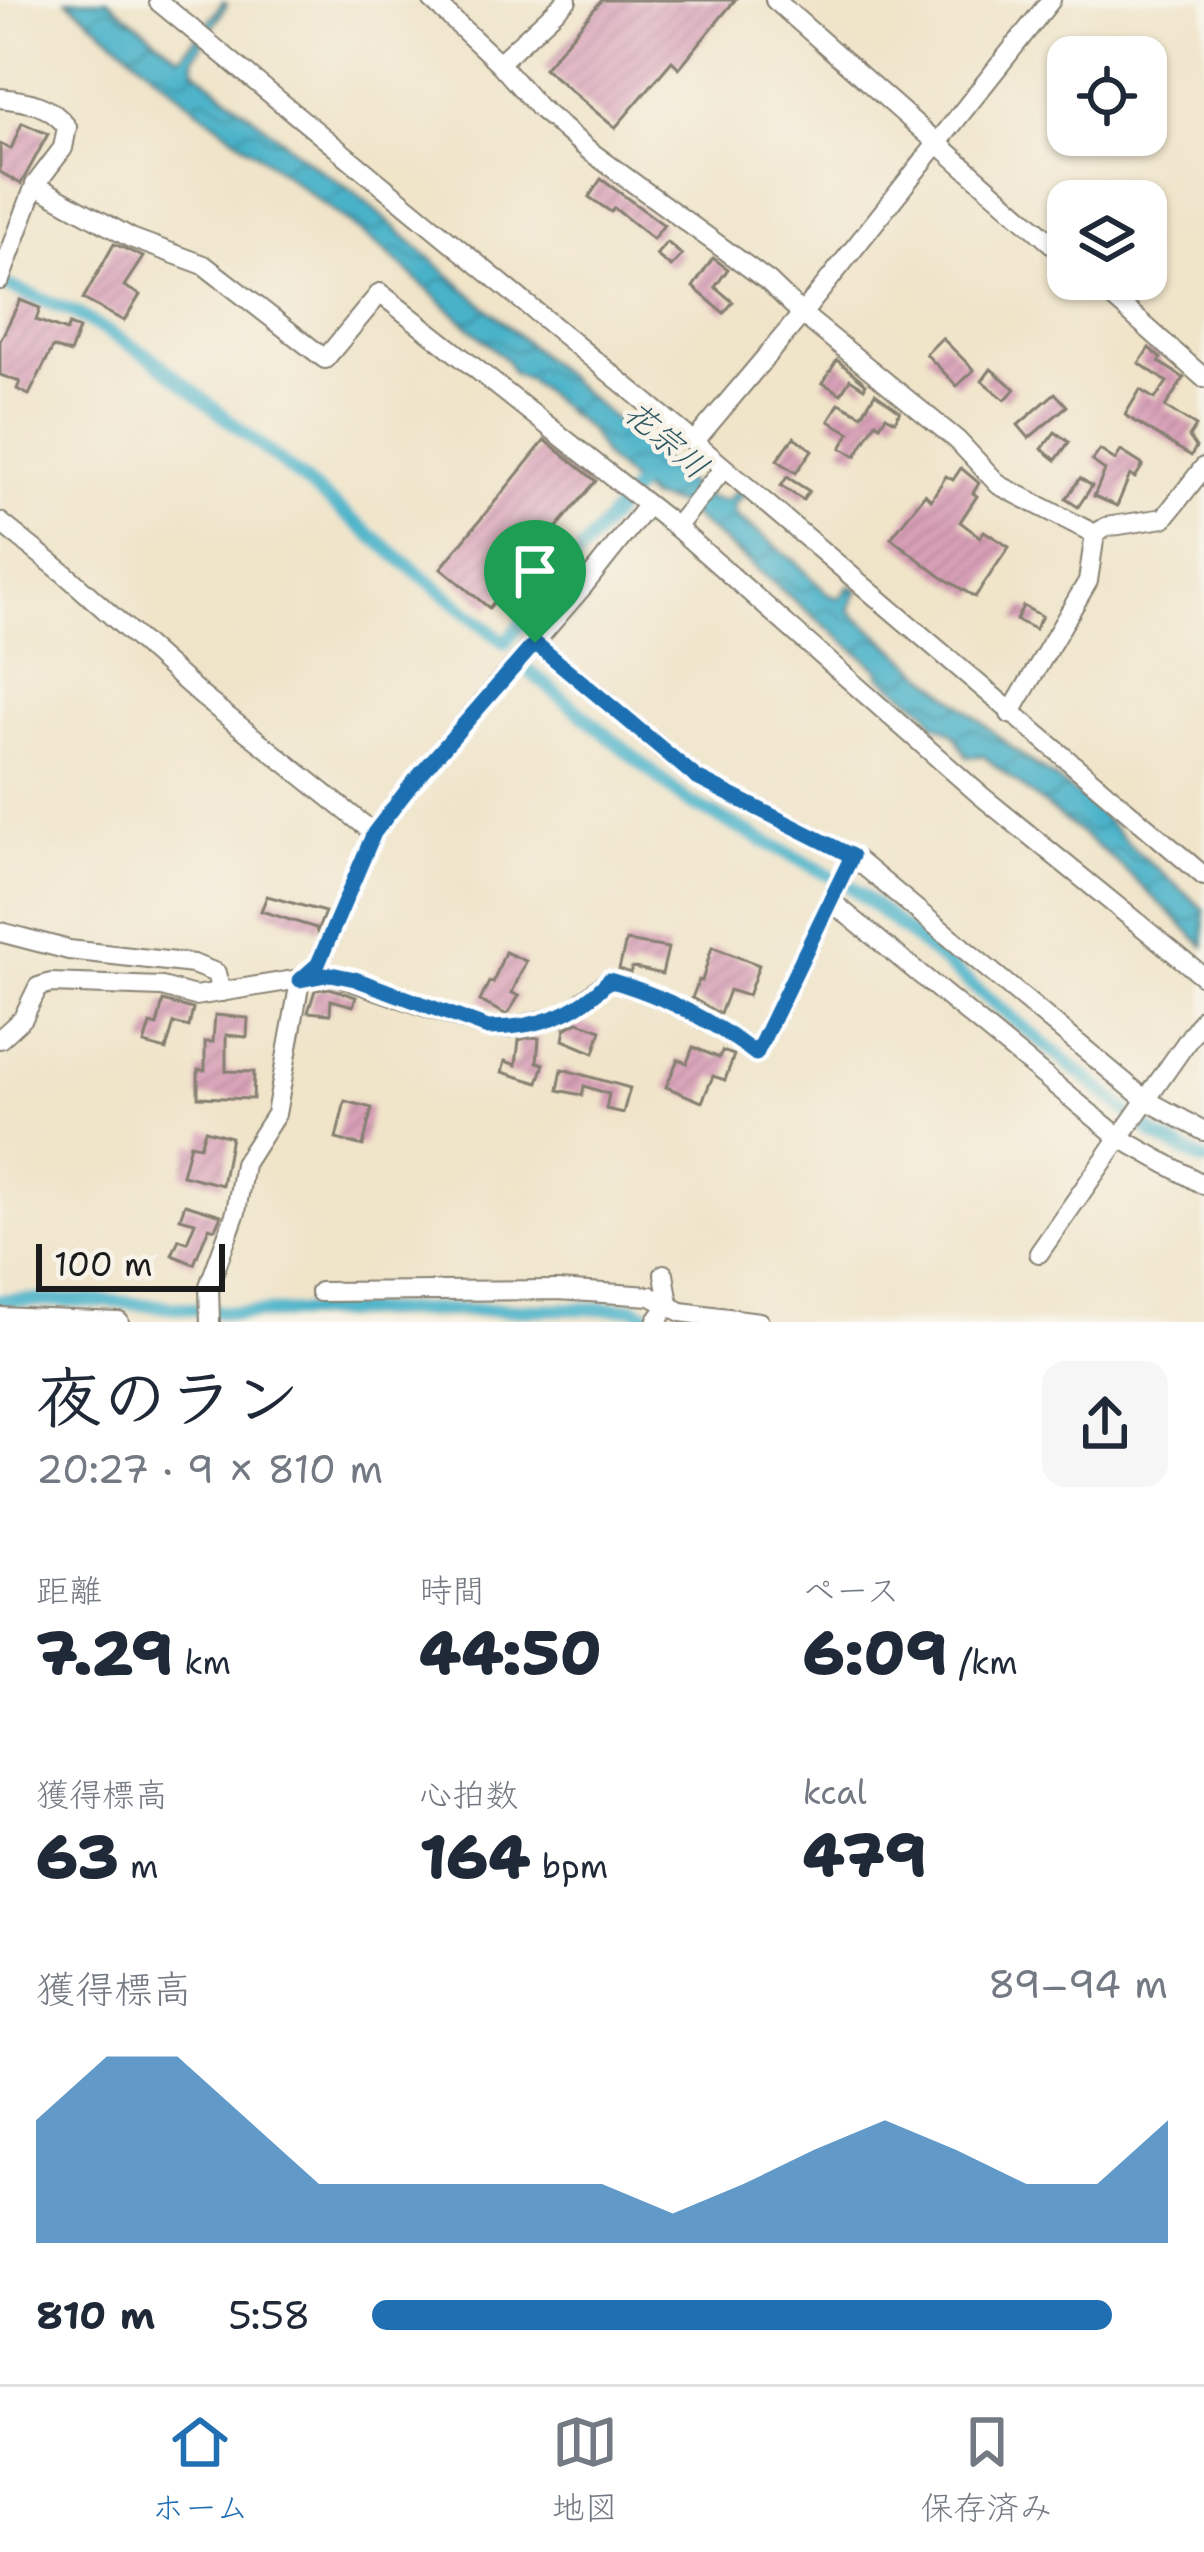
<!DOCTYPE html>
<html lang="ja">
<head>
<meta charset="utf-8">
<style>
  :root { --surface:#fff; --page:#f6f6f7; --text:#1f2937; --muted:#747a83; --line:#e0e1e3; --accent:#1f6fb2 }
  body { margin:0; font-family:"Shantell Sans","Klee One",sans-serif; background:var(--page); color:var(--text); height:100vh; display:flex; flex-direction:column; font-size:45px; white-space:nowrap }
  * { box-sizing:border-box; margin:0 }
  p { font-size:39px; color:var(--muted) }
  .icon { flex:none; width:66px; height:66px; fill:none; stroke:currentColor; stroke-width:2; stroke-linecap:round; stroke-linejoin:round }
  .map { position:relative; height:1322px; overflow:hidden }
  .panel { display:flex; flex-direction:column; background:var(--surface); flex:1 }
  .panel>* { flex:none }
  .fabs { position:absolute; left:1047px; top:36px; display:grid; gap:24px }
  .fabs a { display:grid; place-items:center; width:120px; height:120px; border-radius:24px; background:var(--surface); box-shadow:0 3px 9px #0004; font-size:60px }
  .scale { position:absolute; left:36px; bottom:30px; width:189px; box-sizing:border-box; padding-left:12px; border:6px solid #1c1c1c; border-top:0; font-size:33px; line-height:42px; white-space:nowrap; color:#1c1c1c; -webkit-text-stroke:9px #f7f3e8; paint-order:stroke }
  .pin { position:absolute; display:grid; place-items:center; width:102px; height:102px; color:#fff; margin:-123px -51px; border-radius:50% 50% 50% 0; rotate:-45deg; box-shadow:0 0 12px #0007 }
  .pin .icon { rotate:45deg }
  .round { display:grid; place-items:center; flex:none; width:126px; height:126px; border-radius:24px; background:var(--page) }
  .summary { display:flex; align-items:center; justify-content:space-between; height:204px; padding:0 36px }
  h1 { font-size:66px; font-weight:800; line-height:90px }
  .metrics { display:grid; grid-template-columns:repeat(3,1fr); gap:18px; height:204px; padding:12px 36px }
  .metrics div { display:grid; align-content:center }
  .metrics b { font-size:60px; font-weight:800 }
  .metrics small { font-size:33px; font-weight:400 }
  .metrics p { font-size:33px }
  .chart { height:336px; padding:24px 36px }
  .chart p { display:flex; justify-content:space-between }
  .chart svg { width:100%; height:216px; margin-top:12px; fill:var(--accent); opacity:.7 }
  ul { padding:0 36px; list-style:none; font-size:39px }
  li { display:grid; grid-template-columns:192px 144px 1fr; align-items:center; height:90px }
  li i { height:30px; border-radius:15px; background:var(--accent) }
  .tabs { display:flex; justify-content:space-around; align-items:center; height:168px; border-top:3px solid var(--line); background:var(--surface); font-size:33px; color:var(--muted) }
  .tabs a { display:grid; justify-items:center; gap:6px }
  .tabs .active { color:var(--accent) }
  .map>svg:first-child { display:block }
  .water { fill:url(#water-waves); stroke:#336772; stroke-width:3 }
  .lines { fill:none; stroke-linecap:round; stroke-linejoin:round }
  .canal { stroke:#4ab2c9; stroke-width:14 }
  .building { fill:url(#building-hatch) }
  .minor-casing { stroke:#868072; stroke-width:22 }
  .minor { stroke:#fff; stroke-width:18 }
  .route-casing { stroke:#fff; stroke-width:24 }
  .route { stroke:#1f6fb2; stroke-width:15 }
  .labels { text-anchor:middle; stroke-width:9; stroke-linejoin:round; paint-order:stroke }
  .water-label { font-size:33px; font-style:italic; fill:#2e5861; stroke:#f7f3e8 }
</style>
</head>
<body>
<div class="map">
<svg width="1204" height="1322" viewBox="0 0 1204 1322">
  <defs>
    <pattern id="water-waves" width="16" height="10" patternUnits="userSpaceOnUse" patternTransform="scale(3)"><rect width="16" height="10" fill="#4ab2c9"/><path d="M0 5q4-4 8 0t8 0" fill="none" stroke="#3d90a2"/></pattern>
    <pattern id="building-hatch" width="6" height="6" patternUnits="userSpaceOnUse" patternTransform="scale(3)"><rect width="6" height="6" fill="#d8a0b7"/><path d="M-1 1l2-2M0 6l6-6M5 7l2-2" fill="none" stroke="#b9899d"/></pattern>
  </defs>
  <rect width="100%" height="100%" fill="#f7f3e8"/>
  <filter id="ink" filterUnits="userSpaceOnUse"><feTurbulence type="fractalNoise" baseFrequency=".00833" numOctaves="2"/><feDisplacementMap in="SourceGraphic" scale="24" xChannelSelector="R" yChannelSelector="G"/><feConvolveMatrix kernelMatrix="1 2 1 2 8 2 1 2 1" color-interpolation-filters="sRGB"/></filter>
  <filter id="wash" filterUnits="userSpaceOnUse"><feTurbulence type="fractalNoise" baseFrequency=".004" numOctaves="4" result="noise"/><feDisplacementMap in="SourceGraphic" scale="48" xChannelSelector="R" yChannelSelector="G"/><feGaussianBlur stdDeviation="2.7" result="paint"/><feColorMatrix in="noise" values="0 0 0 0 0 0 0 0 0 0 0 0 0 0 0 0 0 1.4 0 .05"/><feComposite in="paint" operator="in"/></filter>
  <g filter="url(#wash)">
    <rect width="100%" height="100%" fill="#f0e4c9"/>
    <path class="water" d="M67,0h41l70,56 5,-2 40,-52 4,2 -33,54v11l118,95 45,30 323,283 29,21 17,3 13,-13 7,5 -12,11 1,11 58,44 36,36 11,3 10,-13 8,5 -9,20 163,138 78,56 45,46 69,59v37l-90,-86 -131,-104 -16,1c-13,-20 -5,-22 -33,-33l-7,-13 -48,-36 -1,-6 -201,-165 -28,-6 -44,-40 -15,-27 -60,-50 -17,-8 -6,-12 -128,-115 -188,-142z"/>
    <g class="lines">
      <g class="canal">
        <path d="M0,283l74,29 79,47 352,284 129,-154"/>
        <path d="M526,668l161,133 148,77"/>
        <path d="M849,885l280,228"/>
        <path d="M1140,1122l16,14 48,25"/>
        <path d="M0,1300l107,1 129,12 396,-5 37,14"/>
      </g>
    </g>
    <g id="blocks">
      <g class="building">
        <path d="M602,0h133l-56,68 -7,-7 -57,67 -71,-60z"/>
        <path d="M22,123l26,11 -27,50 -21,-12v-28l11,5z"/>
        <path d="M601,179l63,46 -11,14 -39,-31 -3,4 -22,-15z"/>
        <path d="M667,242l15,13 -11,12 -15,-12z"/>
        <path d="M114,244l29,13 -19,29 16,9 -16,26 -41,-22z"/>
        <path d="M713,258l15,11 -13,18 18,15 -9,11 -31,-26z"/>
        <path d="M20,300l20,8 -4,12 30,11 3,-6 10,4 -9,24 -17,-6 -24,48 -12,-6 3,-7 -20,-7v-34z"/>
        <path d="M942,338l32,32 -17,16 -31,-32z"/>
        <path d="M1149,348l12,10 -2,4 25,16 -19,29 31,19 -7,11 7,10 -5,9 -66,-41 15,-25 15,9 12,-17 -28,-19z"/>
        <path d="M837,360l29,24 -2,4 -14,-9 -9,15 -18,-11z"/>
        <path d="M991,369l24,20 -10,11 -23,-19z"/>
        <path d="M875,393l25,18 -5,10 -9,-5 -6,9 -4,-3 -20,34 -15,-8 9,-15 -21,-12 10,-18 23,12z"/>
        <path d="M1055,393l12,13 -38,32 -11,-13z"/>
        <path d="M1055,432l14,10 -13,18 -14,-11z"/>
        <path d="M794,437l18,13 -16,23 -19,-13z"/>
        <path d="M545,440l51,41 -107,127 -48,-40z"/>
        <path d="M1100,450l15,10 6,-9 22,14 -8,13 -5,-3 -13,31 -23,-10 11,-26 -13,-9z"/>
        <path d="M961,468l18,15 -6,10 4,3 -17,26 20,15 4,-6 25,16 -34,50 -35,-21 -49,-38 34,-44 6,6 15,-24 7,4z"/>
        <path d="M787,477l22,14 -6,9 -22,-14z"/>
        <path d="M1080,478l12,8 -14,21 -12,-8z"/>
        <path d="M1023,606l19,10 -7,13 -19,-9z"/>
        <path d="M267,896l58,16 -8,20 -1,-4 -55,-17z"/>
        <path d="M626,941l42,7 -6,26 -30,-7 -2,6 -11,-4z"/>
        <path d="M712,947l47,18 -11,31 -19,-6 -9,24 -28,-16 7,-18 3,1z"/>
        <path d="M505,952l21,9 -14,32 7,3 -12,19 -27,-14 9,-19 4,1z"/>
        <path d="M330,988l26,9 -3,9 -22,-6 -1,14 -22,-2 7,-22z"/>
        <path d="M163,1001l30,8 -4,18 -15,-4 -8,27 -22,-6 6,-20 7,2z"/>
        <path d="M215,1015l33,3 -1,19 -21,-2v36l28,1 -1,27 -55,-2v-27h7v-28h8z"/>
        <path d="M578,1022l23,8 -7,23 -31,-13 2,-11z"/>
        <path d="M530,1037l9,1 -2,24 7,2 -6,19 -36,-11 3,-11 11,4 3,-25z"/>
        <path d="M693,1047l26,11 3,-7 12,4 -9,25 -12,-4 -11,26 -36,-15 12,-28 9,4z"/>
        <path d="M562,1069l68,19 -7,25 -17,-4 3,-15 -25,-8 -2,9 -24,-5z"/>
        <path d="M345,1101l27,7 -9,38 -27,-7z"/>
        <path d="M205,1130l26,7 -9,48 -40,-10 8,-31 10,2z"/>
        <path d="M185,1204l36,11 -6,14 -6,-2 -15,37 -22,-9 7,-16 8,3 8,-20 -15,-4z"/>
      </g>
    </g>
  </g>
  <g filter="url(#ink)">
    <use href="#blocks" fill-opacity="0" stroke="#868072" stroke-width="3"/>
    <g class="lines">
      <defs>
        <g id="minor">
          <path d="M432,0l67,63 40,45 52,44 178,130 33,32 155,126 42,45 96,49 11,-7 58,-9 40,-51"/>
          <path d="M775,0l293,258"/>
          <path d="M159,2l535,440 510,434"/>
          <path d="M499,63l68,-63"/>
          <path d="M0,98c27,3 50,6 67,29l-4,21 -28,37 -35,95"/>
          <path d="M35,185l96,53 73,27 121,94 55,-66 296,234 303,267 225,183"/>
          <path d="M1092,279l112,99"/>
          <path d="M694,442l108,-128 249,-314"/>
          <path d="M0,522l65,52 138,123 171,136"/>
          <path d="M676,527l48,-59"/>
          <path d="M535,643l162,135 155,78 294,244 58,31"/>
          <path d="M1010,714l78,-133 7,-47"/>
          <path d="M832,902l288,236 84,47"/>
          <path d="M0,932l69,18 124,14 23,9 5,19"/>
          <path d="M0,1039l23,-21 15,-31 13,-4 111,4 33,9 136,-22 157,54h21l57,-13 43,-35c52,16 104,41 147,74l96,-198"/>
          <path d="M1039,1253l165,-236"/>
          <path d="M320,1292l237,-2 94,6 30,16 78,10"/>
          <path d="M0,1317l119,5"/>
          <path d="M210,1322l-1,-36 27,-74 8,-48 32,-50 24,-133 18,-17 56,-131 37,-48 174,-201 61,-77"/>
          <path d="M656,1322l13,-18 -5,-30"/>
        </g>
      </defs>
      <use href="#minor" class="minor-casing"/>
      <use href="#minor" class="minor"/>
    </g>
  </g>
  <g class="lines" filter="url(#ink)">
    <defs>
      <path id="route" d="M535,643l162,135 155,78 -96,198c-43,-33 -95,-59 -147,-74 -33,36 -73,48 -121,48l-133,-49 -24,-5 -31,6 18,-16 56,-131 37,-48z"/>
    </defs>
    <use href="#route" class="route-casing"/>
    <use href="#route" class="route"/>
  </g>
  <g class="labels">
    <g class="water-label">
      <text transform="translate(667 439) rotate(41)" y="12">花宗川</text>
    </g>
  </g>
</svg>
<div class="fabs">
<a><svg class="icon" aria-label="locate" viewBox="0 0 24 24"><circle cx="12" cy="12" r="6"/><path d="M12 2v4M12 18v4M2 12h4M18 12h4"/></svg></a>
<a><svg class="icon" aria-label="layers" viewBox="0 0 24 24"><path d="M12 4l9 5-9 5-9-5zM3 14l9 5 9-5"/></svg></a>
</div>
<div class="scale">100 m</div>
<div class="pin" style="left:535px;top:643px;background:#1e9e55"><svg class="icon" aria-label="arrive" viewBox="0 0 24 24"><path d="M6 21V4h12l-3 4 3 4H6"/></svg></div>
</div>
<section class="panel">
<div class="summary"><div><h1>夜のラン</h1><p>20:27 · 9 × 810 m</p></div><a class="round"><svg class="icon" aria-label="share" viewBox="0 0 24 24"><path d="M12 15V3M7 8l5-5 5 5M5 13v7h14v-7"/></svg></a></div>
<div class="metrics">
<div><p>距離</p><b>7.29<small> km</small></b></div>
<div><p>時間</p><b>44:50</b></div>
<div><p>ペース</p><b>6:09<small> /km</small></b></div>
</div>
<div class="metrics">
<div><p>獲得標高</p><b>63<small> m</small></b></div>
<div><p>心拍数</p><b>164<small> bpm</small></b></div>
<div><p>kcal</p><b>479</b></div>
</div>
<div class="chart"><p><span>獲得標高</span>89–94 m</p>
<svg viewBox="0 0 160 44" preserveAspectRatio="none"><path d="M0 44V19L10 6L20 6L30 19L40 32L50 32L60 32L70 32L80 32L90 38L100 32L110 25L120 19L130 25L140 32L150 32L160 19V44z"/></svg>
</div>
<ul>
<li><b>810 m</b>5:58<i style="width:93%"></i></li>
</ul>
</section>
<nav class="tabs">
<a class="active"><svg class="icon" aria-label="home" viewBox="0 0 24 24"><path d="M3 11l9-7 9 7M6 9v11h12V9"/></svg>ホーム</a>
<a><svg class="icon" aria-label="map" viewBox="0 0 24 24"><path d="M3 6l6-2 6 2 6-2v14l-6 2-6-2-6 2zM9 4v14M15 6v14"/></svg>地図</a>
<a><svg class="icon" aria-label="saved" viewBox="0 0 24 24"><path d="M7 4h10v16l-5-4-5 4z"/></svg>保存済み</a>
</nav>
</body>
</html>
